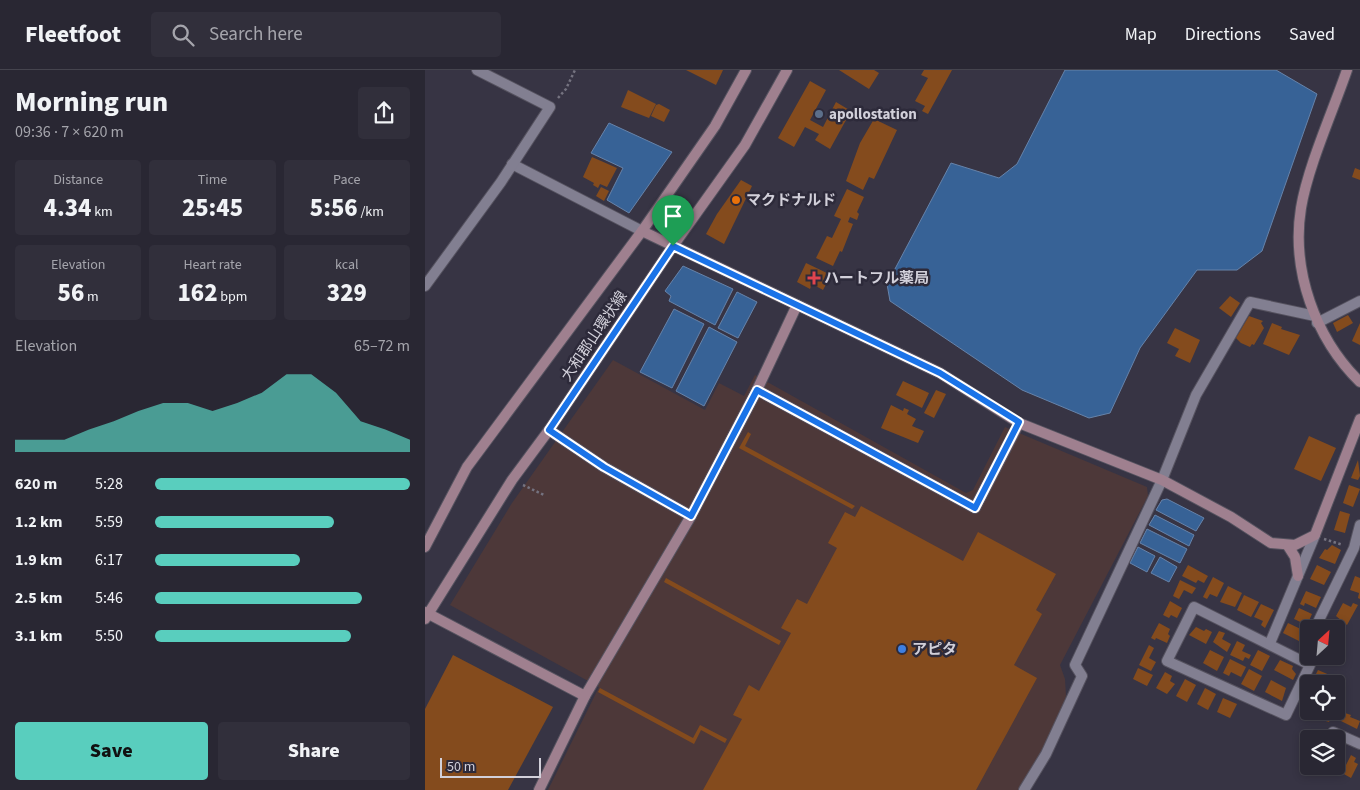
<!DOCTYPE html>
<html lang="en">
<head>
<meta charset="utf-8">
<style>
  :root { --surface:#292733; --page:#312f3b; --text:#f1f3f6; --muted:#a5a5ac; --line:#45444e; --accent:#59cebe }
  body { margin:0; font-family:"Source Sans 3","Noto Sans JP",sans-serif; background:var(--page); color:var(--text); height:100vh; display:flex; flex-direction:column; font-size:19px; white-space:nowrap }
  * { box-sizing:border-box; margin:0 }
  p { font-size:16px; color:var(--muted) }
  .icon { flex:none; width:28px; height:28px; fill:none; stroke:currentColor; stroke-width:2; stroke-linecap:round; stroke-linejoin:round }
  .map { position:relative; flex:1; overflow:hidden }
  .side { display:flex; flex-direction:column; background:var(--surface); width:425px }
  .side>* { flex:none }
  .needle { width:32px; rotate:26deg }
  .controls { position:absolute; left:875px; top:550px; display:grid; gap:10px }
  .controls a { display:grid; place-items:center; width:45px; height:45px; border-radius:5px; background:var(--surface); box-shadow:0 2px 8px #0003,0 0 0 1px var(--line); font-size:25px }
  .scale { position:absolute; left:15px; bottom:12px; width:101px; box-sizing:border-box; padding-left:5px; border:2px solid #d2d0da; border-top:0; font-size:14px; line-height:18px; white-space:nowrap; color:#d2d0da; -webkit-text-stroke:4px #2d2a3a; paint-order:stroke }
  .pin { position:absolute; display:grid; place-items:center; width:42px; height:42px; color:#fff; margin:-51px -21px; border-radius:50% 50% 50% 0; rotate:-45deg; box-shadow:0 0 5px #0007 }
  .pin .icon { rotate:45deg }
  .round { display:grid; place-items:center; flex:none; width:52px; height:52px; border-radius:5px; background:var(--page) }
  .overview { display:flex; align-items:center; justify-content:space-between; height:85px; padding:0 15px }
  h1 { font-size:28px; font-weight:800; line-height:38px }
  .figures { display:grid; grid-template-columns:repeat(3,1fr); gap:8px; height:85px; padding:5px 15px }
  .figures div { display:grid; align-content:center; border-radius:5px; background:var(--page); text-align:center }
  .figures b { font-size:25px; font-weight:800 }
  .figures small { font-size:14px; font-weight:400 }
  .figures p { font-size:14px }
  .chart { height:140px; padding:10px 15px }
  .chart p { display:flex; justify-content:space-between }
  .chart svg { width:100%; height:90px; margin-top:5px; fill:var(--accent); opacity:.7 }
  .button { display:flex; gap:10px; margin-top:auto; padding:10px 15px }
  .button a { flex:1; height:58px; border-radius:5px; background:var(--accent); color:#111; font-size:20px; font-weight:800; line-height:58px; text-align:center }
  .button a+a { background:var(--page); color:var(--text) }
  ul { padding:0 15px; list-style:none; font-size:16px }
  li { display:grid; grid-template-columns:80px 60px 1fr; align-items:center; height:38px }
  li i { height:12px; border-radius:6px; background:var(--accent) }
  header { display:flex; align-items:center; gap:30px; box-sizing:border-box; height:70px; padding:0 25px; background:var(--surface); border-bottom:1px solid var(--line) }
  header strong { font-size:24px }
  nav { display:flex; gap:28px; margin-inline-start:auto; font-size:18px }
  .search { width:350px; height:45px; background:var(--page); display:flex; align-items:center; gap:12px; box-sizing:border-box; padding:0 18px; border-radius:5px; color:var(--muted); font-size:19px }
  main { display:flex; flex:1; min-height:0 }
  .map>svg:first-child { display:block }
  .commercial { fill:#4d3839 }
  .water { fill:#376296; stroke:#6683aa }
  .building { fill:#844b1d }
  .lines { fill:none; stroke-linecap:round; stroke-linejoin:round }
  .street-casing { stroke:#55525f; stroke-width:12 }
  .secondary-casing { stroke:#55525f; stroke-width:12 }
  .path { stroke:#757380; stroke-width:2.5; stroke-dasharray:2.5 2.5; stroke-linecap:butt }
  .street { stroke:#827f91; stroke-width:10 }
  .secondary { stroke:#9f808f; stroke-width:10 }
  .route-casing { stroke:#fff; stroke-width:10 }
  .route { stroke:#1a73e8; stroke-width:6 }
  .service-dot { fill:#5c6f8a; stroke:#2d2a3a; stroke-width:2 }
  .food-dot { fill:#e8710a; stroke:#2d2a3a; stroke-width:2 }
  .health-dot { fill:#e0444e; stroke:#2d2a3a; stroke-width:2 }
  .shop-dot { fill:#3f7fe0; stroke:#2d2a3a; stroke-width:2 }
  .labels { text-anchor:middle; stroke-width:5; stroke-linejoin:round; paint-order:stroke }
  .poi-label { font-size:15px; font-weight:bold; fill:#d2d0da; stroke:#2d2a3a; text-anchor:start }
  .street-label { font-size:15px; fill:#d2d0da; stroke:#2d2a3a }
</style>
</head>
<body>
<header>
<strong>Fleetfoot</strong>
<div class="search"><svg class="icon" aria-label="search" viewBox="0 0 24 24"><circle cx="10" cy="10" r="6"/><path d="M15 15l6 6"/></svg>Search here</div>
<nav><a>Map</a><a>Directions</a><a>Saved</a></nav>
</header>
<main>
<section class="side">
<div class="overview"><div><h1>Morning run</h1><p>09:36 · 7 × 620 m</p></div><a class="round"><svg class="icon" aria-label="share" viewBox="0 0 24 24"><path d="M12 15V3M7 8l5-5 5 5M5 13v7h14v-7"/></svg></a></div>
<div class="figures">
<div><p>Distance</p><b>4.34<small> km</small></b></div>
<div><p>Time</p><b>25:45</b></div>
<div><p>Pace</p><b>5:56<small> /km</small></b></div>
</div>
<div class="figures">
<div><p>Elevation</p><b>56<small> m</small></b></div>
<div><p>Heart rate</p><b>162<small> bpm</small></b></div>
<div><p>kcal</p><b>329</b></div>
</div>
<div class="chart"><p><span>Elevation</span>65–72 m</p>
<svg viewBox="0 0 160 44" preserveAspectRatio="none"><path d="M0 44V38L10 38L20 38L30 33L40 29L50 24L60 20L70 20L80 24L90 20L100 15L110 6L120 6L130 15L140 29L150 33L160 38V44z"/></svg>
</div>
<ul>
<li><b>620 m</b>5:28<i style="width:100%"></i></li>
<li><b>1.2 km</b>5:59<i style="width:70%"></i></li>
<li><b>1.9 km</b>6:17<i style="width:57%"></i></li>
<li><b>2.5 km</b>5:46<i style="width:81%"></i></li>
<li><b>3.1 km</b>5:50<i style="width:77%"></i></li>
</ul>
<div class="button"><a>Save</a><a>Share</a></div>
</section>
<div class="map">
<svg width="935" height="720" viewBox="0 0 935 720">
  <rect width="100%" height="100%" fill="#373444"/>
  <path class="commercial" d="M188,290l92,50 14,-27 25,13 11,-21 211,118 7,-3 32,-63 142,60 1,9 -88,169 5,14 1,17 -9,29 -37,65h-472l51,-103 -149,-82 62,-102z"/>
  <g class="water">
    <path d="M640,0h211l41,24 -55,157 -25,19h-40l-57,78 -30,65 -21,5 -67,-28 -132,-89 -3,-17 64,-121 48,15 18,-14z"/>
    <path d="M184,53l63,29 -43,61 -22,-13 16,-32 -32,-15z"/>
    <path d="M258,196l50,23 -18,36 -46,-24 2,-5 -6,-5z"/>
    <path d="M312,222l20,10 -19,36 -20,-10z"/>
    <path d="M249,239l30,15 -32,64 -32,-16z"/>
    <path d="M284,257l28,15 -33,64 -28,-15z"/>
    <path d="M742,429l37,19 -8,13 -40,-21 6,-10z"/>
    <path d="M730,445l39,20 -5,11 -40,-21z"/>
    <path d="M722,459l40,20 -7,14 -40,-20z"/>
    <path d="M713,477l17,9 -8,16 -17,-9z"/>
    <path d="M735,487l17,10 -8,15 -18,-9z"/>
  </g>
  <g class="building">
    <path d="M261,0h37l-7,15z"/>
    <path d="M414,0h35l5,3 -10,16z"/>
    <path d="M499,0h28l-24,44 -6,-3 3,-5 -10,-5 13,-23 -7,-3z"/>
    <path d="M385,11l16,9 -16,30 13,7 13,-25 15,9 -21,38 -15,-9 4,-6 -14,-7 -11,20 -16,-9z"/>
    <path d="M203,20l28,14 -7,14 -28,-11z"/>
    <path d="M234,34l11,6 -6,12 -13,-6 5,-11z"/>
    <path d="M449,49l23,11 -23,49 -5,-2 -6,13 -17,-9 14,-38z"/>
    <path d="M167,87l25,11 -10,19 -7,-3 -2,4 -5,-3 1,-2 -11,-6z"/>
    <path d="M930,98l5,2v10l-8,-3z"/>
    <path d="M316,110l11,6 -28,58 -18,-10 11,-20z"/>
    <path d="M176,117l8,4 -5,10 -8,-5z"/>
    <path d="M422,119l17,8 -7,15 2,2 -2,6 -7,-3 -2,5 5,2 -11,28 -2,-1 -7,15 -17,-8 11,-22 5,2 9,-19 -7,-3z"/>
    <path d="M381,193l25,12 -8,15 -11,-6 -2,5 -13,-7z"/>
    <path d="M805,226l10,7 -9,14 -12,-9z"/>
    <path d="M923,245l5,8 -16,9 -4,-9z"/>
    <path d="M824,246l14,5 -2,2 3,5 -10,17 -2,-1 -2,3 -9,-4 -5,-5z"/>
    <path d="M847,253l10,4 -1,2 19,6 -11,20 -26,-11z"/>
    <path d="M935,253v22l-8,-4z"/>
    <path d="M750,258l25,12 -10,23 -15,-7 4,-7 -12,-6z"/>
    <path d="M478,311l26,12 -7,15 -26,-13z"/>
    <path d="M511,320l10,4 -12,24 -10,-5z"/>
    <path d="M466,335l12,6 1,-3 5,2 -2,4 9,5 -4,7 12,5 -6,12 -37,-15z"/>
    <path d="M323,362l3,2 -6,12 110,60 -3,3 -113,-61z"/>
    <path d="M884,366l27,12 -15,33 -27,-12z"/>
    <path d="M933,390l2,16 -2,4 -7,-2z"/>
    <path d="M924,415l11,4 -7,18 -10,-4z"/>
    <path d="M436,436l102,55 15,-29 78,42 -20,36 6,4 -28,51 23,13 -61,112h-273l39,-71 -9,-4 16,-30 10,6 32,-58 -10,-5 16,-29 10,5 30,-56 -9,-5 17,-31 10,5z"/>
    <path d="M915,441l10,3 -5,19 -11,-3z"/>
    <path d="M907,475l9,5 -6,14 -16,-6 6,-9 2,1z"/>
    <path d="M763,495l20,11 -4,7 -6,-3 -2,3 -14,-7z"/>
    <path d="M892,495l14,7 -7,13 -14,-6z"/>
    <path d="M930,506l5,2v21l-2,-1 1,-5 -9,-3z"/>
    <path d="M788,507l11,6 -7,14 -7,-3 -3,5 -4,-2z"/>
    <path d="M241,508l115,63 -2,4 -115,-63z"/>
    <path d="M755,510l16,8 -4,6 -8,-4 -5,9 -6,-3z"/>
    <path d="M803,516l14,7 -7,14 -15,-5z"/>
    <path d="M881,521l15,6 -5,11 -11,-5 -1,3 -4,-2z"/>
    <path d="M819,525l15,7 -8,15 -14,-7z"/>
    <path d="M745,531l12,7 -5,10 -6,-3 -2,3 -6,-3z"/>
    <path d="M918,533l8,4 2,-4 5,2 -11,20 -11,-9z"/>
    <path d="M836,534l13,6 -9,18 -4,-3 2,-4 -9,-4z"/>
    <path d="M874,538l13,6 -5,11 -13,-6z"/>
    <path d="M906,550l15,7 -6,12 -4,-2v-8h-11z"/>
    <path d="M734,553l11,6 -2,5 2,2 -3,7 -11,-5 -1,2 -4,-2z"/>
    <path d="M863,553l19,9 -6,10 -18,-9z"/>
    <path d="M771,557l8,4 2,-2 6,3 -6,12 -17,-9z"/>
    <path d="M794,561l6,2 -3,6 9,5 -4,8 -14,-10z"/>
    <path d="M812,571l8,4 -3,6 9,4 -2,4 -4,-2 -2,4 -13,-6z"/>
    <path d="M724,575l5,3 -5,10 7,4 -5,9 -12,-6z"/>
    <path d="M785,580l14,7 -7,14 -14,-8z"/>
    <path d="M833,580l12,6 -8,15 -12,-6z"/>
    <path d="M28,585l100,52 -45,83h-83v-81z"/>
    <path d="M895,586h13l-2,5 -5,-2 -2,2 -5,-3z"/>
    <path d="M805,589l16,8 -5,10 -10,-5 -2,4 -6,-3z"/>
    <path d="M855,590l13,6 -1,3 4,5 -3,6 -19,-10z"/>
    <path d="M713,598l15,7 -6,11 -14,-7z"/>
    <path d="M824,599l13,7 -8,15 -13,-7z"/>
    <path d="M893,600l14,6 -4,8 -16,-2z"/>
    <path d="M740,602l7,4 -2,5 5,3 -8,10 -11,-6z"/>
    <path d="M760,609l11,6 -9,17 -11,-6z"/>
    <path d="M846,610l15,8 -4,13 -17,-9z"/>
    <path d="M175,618l93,50 7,-13 27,14 -2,4 -24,-13 -7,14 -96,-52z"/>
    <path d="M780,618l11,6 -8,16 -11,-6z"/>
    <path d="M881,623l3,2v13l-9,-4z"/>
    <path d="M798,628l14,6 -7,14 -13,-6z"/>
    <path d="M898,641h11l-5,11 -10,-3z"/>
    <path d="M914,641l12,4 -1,2 10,4 -3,8 -18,-9 2,-5 -3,-1z"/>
    <path d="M926,685l5,3 -2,4 4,2 -7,14 -9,-5z"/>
  </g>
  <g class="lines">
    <defs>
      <g id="street">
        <path d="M87,94l130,67"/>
        <path d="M0,216l76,-104 49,-75 -73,-37"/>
        <path d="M892,253l43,-22"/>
        <path d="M769,537l116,58 -24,50 -119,-54z"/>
        <path d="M894,550l35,-72 6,-23"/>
        <path d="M845,573l45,-108"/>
        <path d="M908,662l27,12"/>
        <path d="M599,720l22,-36 36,-78 -7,-11 87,-185 34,-85 54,-93 65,14"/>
      </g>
      <g id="secondary">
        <path d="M922,0c-14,41 -39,96 -46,138 -10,62 14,130 59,174"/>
        <path d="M217,161l298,142 79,50 143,57 69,37 40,26 24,2 20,-10 45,-116"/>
        <path d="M332,320l218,118 44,-85"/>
        <path d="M124,360l55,37 87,49"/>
        <path d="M863,476l7,11 3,19"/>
        <path d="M0,477l42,-80 175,-236 73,-105 31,-56"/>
        <path d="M0,542l160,84"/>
        <path d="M0,549l87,-139 37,-50 124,-184 72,-101 42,-75"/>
        <path d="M114,720l46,-94 106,-180 66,-126 40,-85"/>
      </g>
    </defs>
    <use href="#street" class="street-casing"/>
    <use href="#secondary" class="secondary-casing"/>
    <g class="path">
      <path d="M133,28l8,-9 9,-19"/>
      <path d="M98,415l21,10"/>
      <path d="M899,469l19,6"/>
    </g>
    <use href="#street" class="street"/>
    <use href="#secondary" class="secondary"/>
  </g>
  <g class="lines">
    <defs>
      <path id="route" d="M248,176l267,127 79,49 -44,86 -218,-118 -66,126 -87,-49 -55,-37z"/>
    </defs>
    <use href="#route" class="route-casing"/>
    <use href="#route" class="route"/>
  </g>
  <circle class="service-dot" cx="394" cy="44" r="5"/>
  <circle class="food-dot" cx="311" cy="130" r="5"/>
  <path class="health-dot" d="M386.5 200.5h5v5h5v5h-5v5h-5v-5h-5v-5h5z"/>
  <circle class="shop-dot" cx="477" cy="579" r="5"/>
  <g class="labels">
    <g class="poi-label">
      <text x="404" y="49">apollostation</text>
      <text x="321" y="135">マクドナルド</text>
      <text x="399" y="213">ハートフル薬局</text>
      <text x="487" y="584">アピタ</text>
    </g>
    <g class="street-label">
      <text transform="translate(169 266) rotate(-56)" y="5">大和郡山環状線</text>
    </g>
  </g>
</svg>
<div class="controls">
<a><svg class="needle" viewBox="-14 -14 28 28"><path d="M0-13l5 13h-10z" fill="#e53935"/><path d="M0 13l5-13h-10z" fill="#a5a5ac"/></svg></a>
<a><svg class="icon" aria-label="locate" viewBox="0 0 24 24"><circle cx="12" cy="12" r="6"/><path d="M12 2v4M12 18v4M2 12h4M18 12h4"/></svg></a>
<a><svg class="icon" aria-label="layers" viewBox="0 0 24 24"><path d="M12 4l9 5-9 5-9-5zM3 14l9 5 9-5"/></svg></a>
</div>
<div class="scale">50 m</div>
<div class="pin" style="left:248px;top:176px;background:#1e9e55"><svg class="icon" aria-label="arrive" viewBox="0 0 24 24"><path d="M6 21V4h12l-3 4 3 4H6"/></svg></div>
</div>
</main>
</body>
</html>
